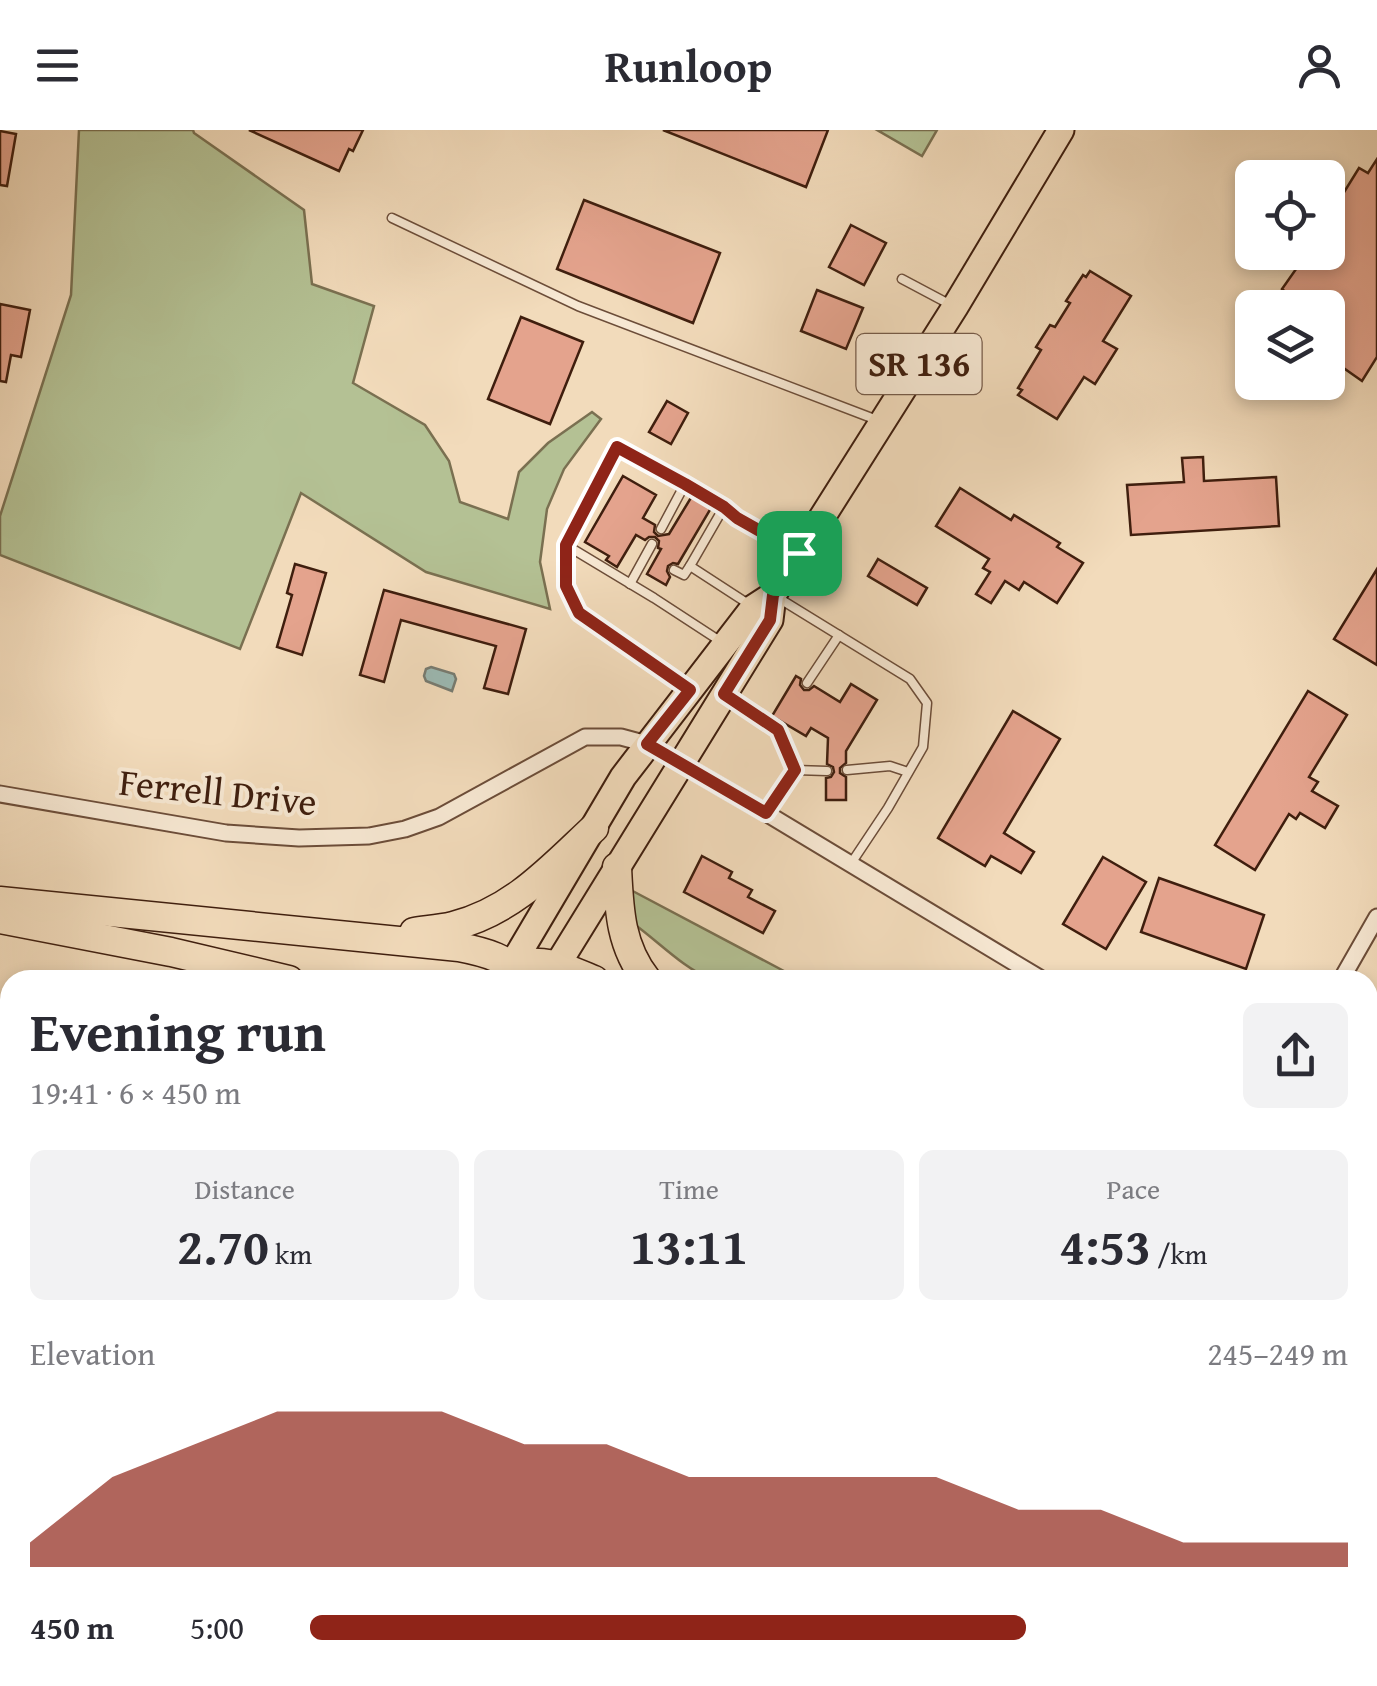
<!DOCTYPE html>
<html lang="en">
<head>
<meta charset="utf-8">
<style>
  :root { --surface:#fff; --page:#f2f2f3; --text:#2b2b33; --muted:#7c7c81; --accent:#8f2418 }
  body { margin:0; font-family:"Gentium Book Plus",serif; background:var(--page); color:var(--text); height:100vh; display:flex; flex-direction:column; font-size:38px; white-space:nowrap }
  * { box-sizing:border-box; margin:0 }
  p { font-size:32px; color:var(--muted) }
  .icon { flex:none; width:55px; height:55px; fill:none; stroke:currentColor; stroke-width:2; stroke-linecap:round; stroke-linejoin:round }
  .map { position:relative; flex:1; overflow:hidden }
  .sheet { position:absolute; left:0px; top:840px; width:1378px; height:718px; display:flex; flex-direction:column; background:var(--surface); border-radius:30px 30px 0 0; box-shadow:0 5px 15px #0003 }
  .sheet>* { flex:none }
  .fabs { position:absolute; left:1235px; top:30px; display:grid; gap:20px }
  .fabs a { display:grid; place-items:center; width:110px; height:110px; border-radius:15px; background:var(--surface); box-shadow:0 5px 15px #0003; font-size:50px }
  .pin { position:absolute; display:grid; place-items:center; width:85px; height:85px; color:#fff; margin:-42px; border-radius:20px; box-shadow:0 5px 15px #0006 }
  .round { display:grid; place-items:center; flex:none; width:105px; height:105px; border-radius:15px; background:var(--page) }
  .summary { display:flex; align-items:center; justify-content:space-between; height:170px; padding:0 30px }
  h1 { font-size:55px; font-weight:600; line-height:75px }
  .metrics { display:grid; grid-template-columns:repeat(3,1fr); gap:15px; height:170px; padding:10px 30px }
  .metrics div { display:grid; align-content:center; border-radius:15px; background:var(--page); text-align:center }
  .metrics b { font-size:50px; font-weight:600 }
  .metrics small { font-size:28px; font-weight:400 }
  .metrics p { font-size:28px }
  .chart { height:280px; padding:20px 30px }
  .chart p { display:flex; justify-content:space-between }
  .chart svg { width:100%; height:180px; margin-top:10px; fill:var(--accent); opacity:.7 }
  ul { padding:0 30px; list-style:none; font-size:32px }
  li { display:grid; grid-template-columns:160px 120px 1fr; align-items:center; height:75px }
  li i { height:25px; border-radius:12px; background:var(--accent) }
  header { display:flex; justify-content:space-between; align-items:center; height:130px; padding:0 30px; background:var(--surface); font-size:45px; font-weight:600 }
  .map>svg:first-child { display:block }
  .green { fill:#b4c194; stroke:#7a7051; stroke-width:2.5 }
  .water { fill:#9cbab4; stroke:#777c72; stroke-width:2.5 }
  .building { fill:#e4a38d; stroke:#3f1e0e; stroke-width:2.5 }
  .lines { fill:none; stroke-linecap:round; stroke-linejoin:round }
  .lane-casing { stroke:#6c4d39; stroke-width:11 }
  .street-casing { stroke:#6c4d39; stroke-width:19 }
  .secondary-casing { stroke:#3f1e0e; stroke-width:26 }
  .primary-casing { stroke:#3f1e0e; stroke-width:29 }
  .highway-casing { stroke:#3f1e0e; stroke-width:31 }
  .lane { stroke:#f7e8d3; stroke-width:8 }
  .street { stroke:#f7e8d3; stroke-width:15 }
  .secondary { stroke:#f7e8d3; stroke-width:22 }
  .primary { stroke:#f2dbbb; stroke-width:25 }
  .highway { stroke:#f2dbbb; stroke-width:28 }
  .route-casing { stroke:#fff; stroke-width:20 }
  .route { stroke:#8f2418; stroke-width:12 }
  .labels { text-anchor:middle; stroke-width:8; stroke-linejoin:round; paint-order:stroke }
  .shield { fill:#f7e8d3; stroke:#765b49; stroke-width:2.5 }
  .shield-label { font-size:35px; font-weight:bold; fill:#3f1e0e }
  .street-label { font-size:38px; fill:#3f1e0e; stroke:#f7e8d3 }
</style>
</head>
<body>
<header><svg class="icon" aria-label="menu" viewBox="0 0 24 24"><path d="M4 6h16M4 12h16M4 18h16"/></svg>Runloop<svg class="icon" aria-label="person" viewBox="0 0 24 24"><circle cx="12" cy="8" r="4"/><path d="M4 21q1-7 8-7t8 7"/></svg></header>
<div class="map">
<svg width="1377" height="1556" viewBox="0 0 1377 1556">
  <rect width="100%" height="100%" fill="#f2dbbb"/>
  <filter id="stains"><feTurbulence type="fractalNoise" baseFrequency=".002" numOctaves="4"/><feColorMatrix values="0 0 0 0 .2 0 0 0 0 .09 0 0 0 0 .02 0 0 0 .5 -.17"/></filter>
  <radialGradient id="worn" r=".72"><stop offset=".6" stop-color="#630" stop-opacity="0"/><stop offset="1" stop-color="#630" stop-opacity=".3"/></radialGradient>
  <g class="green">
    <path d="M79,0h114l1,3 110,77 8,74 62,22 -21,77 72,42 24,36 11,41 48,17 11,-47 29,-29 44,-31 9,7 -37,50 -17,40 -7,53 10,47 -124,-37 -125,-79 -61,156 -240,-94v-39l71,-221z"/>
    <path d="M877,0h60l-15,26z"/>
    <path d="M627,758l172,91 20,-6 13,7h-120c-30,-13 -52,-37 -78,-56z"/>
  </g>
  <path class="water" d="M431,537l23,7 2,5 -4,12 -26,-10 -2,-5 2,-7z"/>
  <g class="building">
    <path d="M249,0h114l-10,21 -4,-2 -10,22z"/>
    <path d="M663,0h165l-22,57z"/>
    <path d="M0,1l16,3 -9,52 -7,-1z"/>
    <path d="M1377,29v198l-15,24 -34,-24v-49h-45l7,-12 -8,-7 26,-37h20v-34l31,-50 9,5z"/>
    <path d="M584,70l136,53 -27,70 -136,-54z"/>
    <path d="M851,95l35,18 -22,42 -35,-18z"/>
    <path d="M1090,141l41,25 -28,45 14,8 -22,35 -11,-7 -27,42 -39,-24 4,-5 -4,-2 23,-38 -5,-3 14,-22 5,2 15,-24 -4,-2 17,-26 3,2z"/>
    <path d="M817,160l46,18 -17,41 -45,-18z"/>
    <path d="M0,174l30,6 -9,47 -10,-2 -5,27 -6,-1z"/>
    <path d="M521,187l62,25 -33,82 -62,-25z"/>
    <path d="M667,271l21,12 -17,31 -22,-12z"/>
    <path d="M1203,327l1,24 72,-4 3,49 -148,9 -4,-50 57,-3 -2,-24z"/>
    <path d="M623,346l33,19 -13,23 12,7 -1,7 4,4 11,-2 23,-38 19,12 -33,56 -5,-1 -5,3 -1,5 3,6 -4,8 -19,-11 14,-25 -3,-1 1,-7 -4,-4h-6l-4,3 -9,-5 -19,32 -11,-7 3,-4 -24,-14z"/>
    <path d="M960,358l51,32 3,-5 46,28 -3,4 26,16 -26,40 -33,-21 -5,8 -14,-9 -14,22 -15,-9 14,-22 -7,-4 6,-9 -53,-33z"/>
    <path d="M878,429l49,29 -10,17 -49,-29z"/>
    <path d="M295,434l31,9 -24,82 -25,-8 15,-52 -5,-2z"/>
    <path d="M1377,439v96l-43,-26z"/>
    <path d="M384,460l142,39 -18,65 -24,-6 12,-42 -95,-26 -17,62 -24,-7z"/>
    <path d="M796,546l5,3 -1,6 4,5h5l5,-4 26,16 11,-18 26,16 -31,51v12l-6,5v5l6,4v23h-20v-22l5,-1 3,-5 -1,-5 -6,-3 1,-26 -17,-10 -5,8 -34,-20z"/>
    <path d="M1308,561l39,24 -38,62 9,5 -6,9 26,15 -13,22 -25,-15 -4,6 -7,-5 -34,56 -40,-25z"/>
    <path d="M1013,581l47,28 -56,94 30,19 -13,21 -30,-17 -6,10 -47,-28z"/>
    <path d="M702,726l30,16 -3,6 23,12 -4,7 27,14 -12,22 -79,-41z"/>
    <path d="M1103,727l43,25 -40,67 -43,-25z"/>
    <path d="M1159,748l105,37 -18,54 -105,-37z"/>
  </g>
  <g class="lines">
    <defs>
      <g id="lane">
        <path d="M392,88l186,88 299,114"/>
        <path d="M902,149l49,26"/>
        <path d="M724,377l-34,59 60,39"/>
        <path d="M661,399l24,-45"/>
        <path d="M566,415l88,53 69,45"/>
        <path d="M674,440l10,5 6,-9"/>
        <path d="M630,454l22,-40"/>
        <path d="M780,469l130,80 17,24 -4,44 -35,61 -38,57"/>
        <path d="M807,553l32,-48"/>
        <path d="M686,557l-107,-74 -13,-27v-41l51,-98c35,19 72,36 105,59 25,16 50,31 76,46"/>
        <path d="M727,567l51,34 17,39 -29,43"/>
        <path d="M795,640l32,1"/>
        <path d="M847,640l43,-4 18,6"/>
        <path d="M0,1324l10,-12"/>
        <path d="M0,1341l10,7"/>
        <path d="M0,1361l10,6"/>
        <path d="M801,1556l3,-8"/>
      </g>
      <g id="street">
        <path d="M0,664l226,39 73,5 70,-2 36,-7 34,-12 146,-80h36l26,7 119,69 277,167"/>
        <path d="M1341,850l36,-63"/>
        <path d="M1368,977l9,4"/>
        <path d="M0,1086l10,3"/>
      </g>
      <path id="secondary" d="M1142,1548l27,8"/>
      <g id="primary">
        <path d="M503,850l120,-203 130,-169 20,-13 182,-288 106,-177"/>
        <path d="M548,850l222,-360 3,-25"/>
        <path d="M104,1556l4,-8"/>
      </g>
      <g id="highway">
        <path d="M617,737c2,42 3,79 30,113"/>
        <path d="M0,771l459,46c26,5 50,11 66,33"/>
        <path d="M0,789l171,33 118,28"/>
        <path d="M414,802c13,-2 27,-3 39,-6 60,-15 98,-58 141,-98"/>
        <path d="M512,835c34,-7 51,2 82,15"/>
        <path d="M0,951l10,2"/>
        <path d="M0,1001l10,4"/>
        <path d="M1368,1184l9,4"/>
        <path d="M1368,1360l9,4"/>
      </g>
    </defs>
    <use href="#lane" class="lane-casing"/>
    <use href="#street" class="street-casing"/>
    <use href="#secondary" class="secondary-casing"/>
    <use href="#primary" class="primary-casing"/>
    <use href="#highway" class="highway-casing"/>
    <use href="#lane" class="lane"/>
    <use href="#street" class="street"/>
    <use href="#secondary" class="secondary"/>
    <use href="#primary" class="primary"/>
    <use href="#highway" class="highway"/>
  </g>
  <g class="lines">
    <defs>
      <path id="route" d="M617,317l68,37 39,23 13,11 62,35 -26,42 -3,25 -46,74 54,36 17,40 -29,43 -119,-69 43,-54 -111,-77 -13,-27v-41z"/>
    </defs>
    <use href="#route" class="route-casing"/>
    <use href="#route" class="route"/>
  </g>
  <g class="labels">
    <rect class="shield" x="856.5" y="204" width="125" height="60" rx="8"/>
    <g class="shield-label">
      <text x="919" y="246">SR 136</text>
    </g>
    <g class="street-label">
      <text transform="translate(218 662) rotate(6)" y="13">Ferrell Drive</text>
    </g>
  </g>
  <rect width="100%" height="100%" filter="url(#stains)"/>
  <rect width="100%" height="100%" fill="url(#worn)"/>
</svg>
<div class="fabs">
<a><svg class="icon" aria-label="locate" viewBox="0 0 24 24"><circle cx="12" cy="12" r="6"/><path d="M12 2v4M12 18v4M2 12h4M18 12h4"/></svg></a>
<a><svg class="icon" aria-label="layers" viewBox="0 0 24 24"><path d="M12 4l9 5-9 5-9-5zM3 14l9 5 9-5"/></svg></a>
</div>
<div class="pin" style="left:799px;top:423px;background:#1e9e55"><svg class="icon" aria-label="arrive" viewBox="0 0 24 24"><path d="M6 21V4h12l-3 4 3 4H6"/></svg></div>
<section class="sheet">
<div class="summary"><div><h1>Evening run</h1><p>19:41 · 6 × 450 m</p></div><a class="round"><svg class="icon" aria-label="share" viewBox="0 0 24 24"><path d="M12 15V3M7 8l5-5 5 5M5 13v7h14v-7"/></svg></a></div>
<div class="metrics">
<div><p>Distance</p><b>2.70<small> km</small></b></div>
<div><p>Time</p><b>13:11</b></div>
<div><p>Pace</p><b>4:53<small> /km</small></b></div>
</div>
<div class="chart"><p><span>Elevation</span>245–249 m</p>
<svg viewBox="0 0 160 44" preserveAspectRatio="none"><path d="M0 44V38L10 22L20 14L30 6L40 6L50 6L60 14L70 14L80 22L90 22L100 22L110 22L120 30L130 30L140 38L150 38L160 38V44z"/></svg>
</div>
<ul>
<li><b>450 m</b>5:00<i style="width:69%"></i></li>
</ul>
</section>
</div>
</body>
</html>
